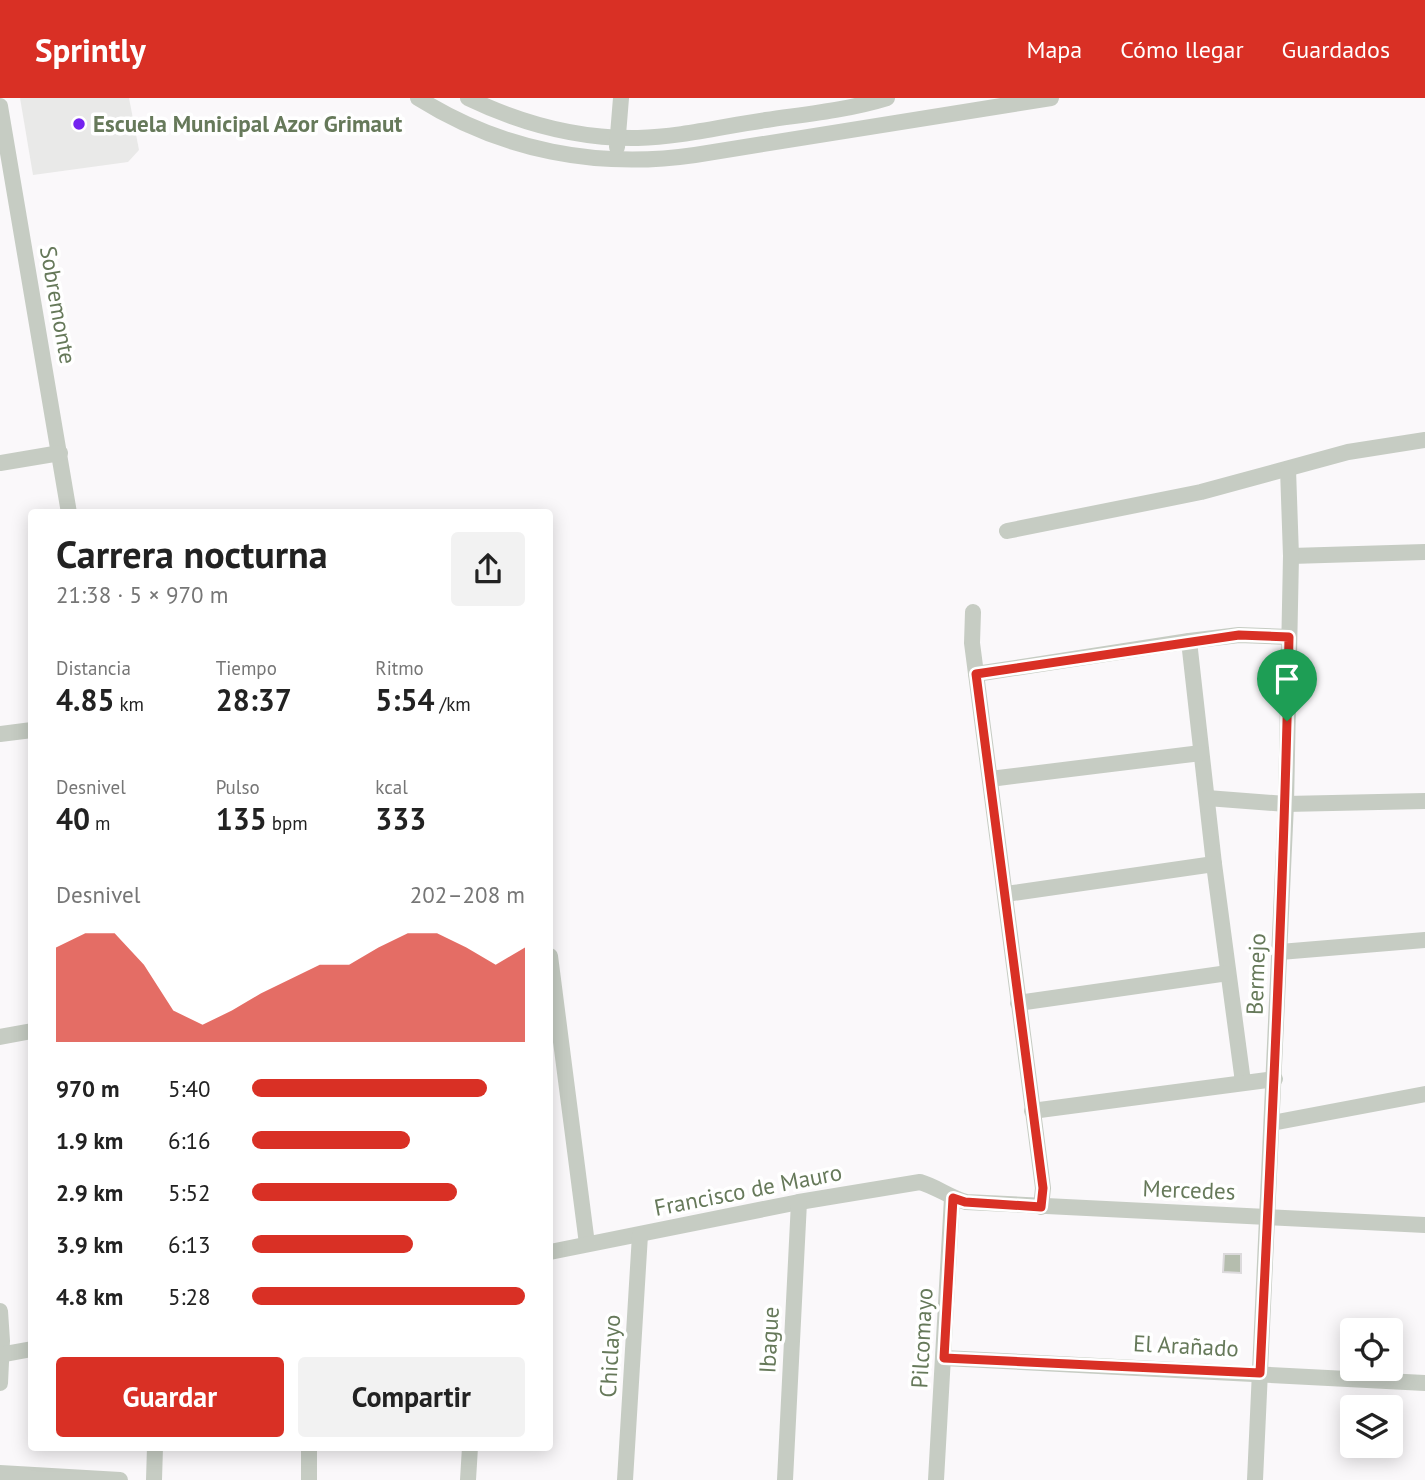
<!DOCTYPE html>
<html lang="es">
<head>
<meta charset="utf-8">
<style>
  :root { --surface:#fff; --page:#f2f2f2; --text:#222; --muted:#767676; --accent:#d93025 }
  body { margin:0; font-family:"PT Sans",sans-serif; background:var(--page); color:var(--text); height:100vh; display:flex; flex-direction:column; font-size:26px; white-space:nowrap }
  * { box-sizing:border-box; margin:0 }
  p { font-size:23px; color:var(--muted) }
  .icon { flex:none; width:38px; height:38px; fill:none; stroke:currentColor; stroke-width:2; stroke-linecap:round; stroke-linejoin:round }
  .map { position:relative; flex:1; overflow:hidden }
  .details { position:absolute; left:28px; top:411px; width:525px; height:942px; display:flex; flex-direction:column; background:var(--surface); border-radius:7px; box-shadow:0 4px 18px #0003 }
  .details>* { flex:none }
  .controls { position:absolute; left:1340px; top:1220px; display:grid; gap:14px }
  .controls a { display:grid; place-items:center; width:63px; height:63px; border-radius:7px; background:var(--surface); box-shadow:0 4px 18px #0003; font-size:35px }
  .pin { position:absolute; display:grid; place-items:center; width:60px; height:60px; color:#fff; margin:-72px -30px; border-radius:50% 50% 50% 0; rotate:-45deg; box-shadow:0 0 7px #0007 }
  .pin .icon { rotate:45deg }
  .round { display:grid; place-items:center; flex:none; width:74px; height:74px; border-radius:7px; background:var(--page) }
  .summary { display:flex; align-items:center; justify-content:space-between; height:119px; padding:0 28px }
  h1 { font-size:38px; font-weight:700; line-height:52px }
  .stats { display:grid; grid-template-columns:repeat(3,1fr); gap:10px; height:119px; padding:7px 28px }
  .stats div { display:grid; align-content:center }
  .stats b { font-size:30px; font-weight:700 }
  .stats small { font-size:19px; font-weight:400 }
  .stats p { font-size:19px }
  .chart { height:196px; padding:14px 28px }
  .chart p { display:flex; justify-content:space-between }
  .chart svg { width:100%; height:126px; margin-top:7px; fill:var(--accent); opacity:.7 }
  .action { display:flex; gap:14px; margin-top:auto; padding:14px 28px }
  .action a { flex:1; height:80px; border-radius:7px; background:var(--accent); color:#fff; font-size:28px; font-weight:700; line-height:80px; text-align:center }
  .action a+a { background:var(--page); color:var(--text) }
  ul { padding:0 28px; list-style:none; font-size:23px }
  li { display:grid; grid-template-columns:112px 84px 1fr; align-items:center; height:52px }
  li i { height:18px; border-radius:9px; background:var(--accent) }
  header { display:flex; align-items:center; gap:42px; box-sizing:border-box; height:98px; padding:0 35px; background:var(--accent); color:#fff }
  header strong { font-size:33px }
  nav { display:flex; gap:38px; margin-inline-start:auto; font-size:24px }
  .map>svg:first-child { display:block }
  .built { fill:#e9e9e8 }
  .building { fill:#b5bdae; stroke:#dcdadc; stroke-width:2 }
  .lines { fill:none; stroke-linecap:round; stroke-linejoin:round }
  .minor { stroke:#c6ccc3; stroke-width:16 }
  .route-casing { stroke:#fff; stroke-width:14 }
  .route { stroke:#d93025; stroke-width:9 }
  .poi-dot { fill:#7423ef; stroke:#fff; stroke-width:2.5 }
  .labels { text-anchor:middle; stroke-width:7; stroke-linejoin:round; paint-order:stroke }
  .poi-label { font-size:23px; font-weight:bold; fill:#66795a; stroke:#fff; text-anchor:start }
  .street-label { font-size:23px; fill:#66795a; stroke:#fff }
</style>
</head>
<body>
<header>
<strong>Sprintly</strong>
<nav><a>Mapa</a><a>Cómo llegar</a><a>Guardados</a></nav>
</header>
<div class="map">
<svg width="1425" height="1382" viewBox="0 0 1425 1382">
  <rect width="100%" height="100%" fill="#faf8fa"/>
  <path class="built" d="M20,0h109l10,52 -11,12 -95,13z"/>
  <path class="building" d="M1224,1156h17v19l-18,-1z"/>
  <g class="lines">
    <g class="minor">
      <path d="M418,0c84,53 180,71 277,57l356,-57"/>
      <path d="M468,0c54,26 110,41 170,40 43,-1 86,-12 128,-18 40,-6 82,-10 121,-22"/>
      <path d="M0,8l69,407"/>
      <path d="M617,49l4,-49"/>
      <path d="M0,365l60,-10"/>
      <path d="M1007,433l194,-39 147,-40 77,-12"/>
      <path d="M1291,458l134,-4"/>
      <path d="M973,514l-1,31 71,545 -2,19"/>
      <path d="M1189,543l25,223 29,218"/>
      <path d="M976,576l213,-33 50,-6 50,2"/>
      <path d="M0,636l32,-4"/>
      <path d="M990,681l211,-26"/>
      <path d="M1207,700l79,6 139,-3"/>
      <path d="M1006,796l208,-30"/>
      <path d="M1280,854l145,-12"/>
      <path d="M550,858l37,288"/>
      <path d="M1018,905l210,-30"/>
      <path d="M0,939l32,-6"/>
      <path d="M1032,1013l243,-32"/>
      <path d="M1272,1025l153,-29"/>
      <path d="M550,1154l249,-50 121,-20c17,5 29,15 46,20l459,23"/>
      <path d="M0,1213l2,30 -2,42"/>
      <path d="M0,1257l32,-6"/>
      <path d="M944,1260l481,25"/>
      <path d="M0,1375l120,7"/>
      <path d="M154,1382l1,-33"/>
      <path d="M309,1382v-33"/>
      <path d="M468,1382l2,-33"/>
      <path d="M625,1382l15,-245"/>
      <path d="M785,1382l14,-278"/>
      <path d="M936,1382l16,-282"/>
      <path d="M1255,1382l31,-676 5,-248 -3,-87"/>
    </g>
  </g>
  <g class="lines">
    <defs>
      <path id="route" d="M1239,537l50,2c-5,245 -17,490 -29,736l-316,-15 9,-160 12,4 76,5 2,-19 -67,-514z"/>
    </defs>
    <use href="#route" class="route-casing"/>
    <use href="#route" class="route"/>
  </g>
  <circle class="poi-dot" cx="79" cy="26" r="7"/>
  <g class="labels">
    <g class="poi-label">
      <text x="93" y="34">Escuela Municipal Azor Grimaut</text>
    </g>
    <g class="street-label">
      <text transform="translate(58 207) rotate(80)" y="8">Sobremonte</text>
      <text transform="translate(1256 876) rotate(-88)" y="8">Bermejo</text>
      <text transform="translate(748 1092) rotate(-11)" y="8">Francisco de Mauro</text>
      <text transform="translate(1189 1092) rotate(2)" y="8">Mercedes</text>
      <text transform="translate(922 1240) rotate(-87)" y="8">Pilcomayo</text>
      <text transform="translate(769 1242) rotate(-87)" y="8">Ibague</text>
      <text transform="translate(1186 1248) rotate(3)" y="8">El Arañado</text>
      <text transform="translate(610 1258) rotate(-87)" y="8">Chiclayo</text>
    </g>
  </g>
</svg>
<div class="controls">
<a><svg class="icon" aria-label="locate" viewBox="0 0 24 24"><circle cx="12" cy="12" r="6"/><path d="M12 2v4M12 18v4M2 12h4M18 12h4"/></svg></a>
<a><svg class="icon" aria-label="layers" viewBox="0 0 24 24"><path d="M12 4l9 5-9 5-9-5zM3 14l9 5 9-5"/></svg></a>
</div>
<div class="pin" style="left:1287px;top:623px;background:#1e9e55"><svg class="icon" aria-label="arrive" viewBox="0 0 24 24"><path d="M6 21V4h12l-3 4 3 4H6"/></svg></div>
<section class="details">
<div class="summary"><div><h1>Carrera nocturna</h1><p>21:38 · 5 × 970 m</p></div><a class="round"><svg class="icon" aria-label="share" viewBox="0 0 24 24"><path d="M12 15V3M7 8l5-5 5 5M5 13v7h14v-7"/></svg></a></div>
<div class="stats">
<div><p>Distancia</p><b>4.85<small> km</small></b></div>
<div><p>Tiempo</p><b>28:37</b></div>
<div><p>Ritmo</p><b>5:54<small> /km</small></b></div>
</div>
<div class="stats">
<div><p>Desnivel</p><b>40<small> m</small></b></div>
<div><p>Pulso</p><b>135<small> bpm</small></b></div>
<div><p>kcal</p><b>333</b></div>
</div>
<div class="chart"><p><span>Desnivel</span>202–208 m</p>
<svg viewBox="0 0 160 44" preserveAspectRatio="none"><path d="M0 44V11L10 6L20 6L30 17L40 33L50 38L60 33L70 27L80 22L90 17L100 17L110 11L120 6L130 6L140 11L150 17L160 11V44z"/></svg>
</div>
<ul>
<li><b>970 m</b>5:40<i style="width:86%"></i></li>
<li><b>1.9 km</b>6:16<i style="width:58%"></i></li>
<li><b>2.9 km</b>5:52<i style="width:75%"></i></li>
<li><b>3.9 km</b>6:13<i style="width:59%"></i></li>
<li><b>4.8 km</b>5:28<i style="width:100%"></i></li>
</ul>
<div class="action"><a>Guardar</a><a>Compartir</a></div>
</section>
</div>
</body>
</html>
